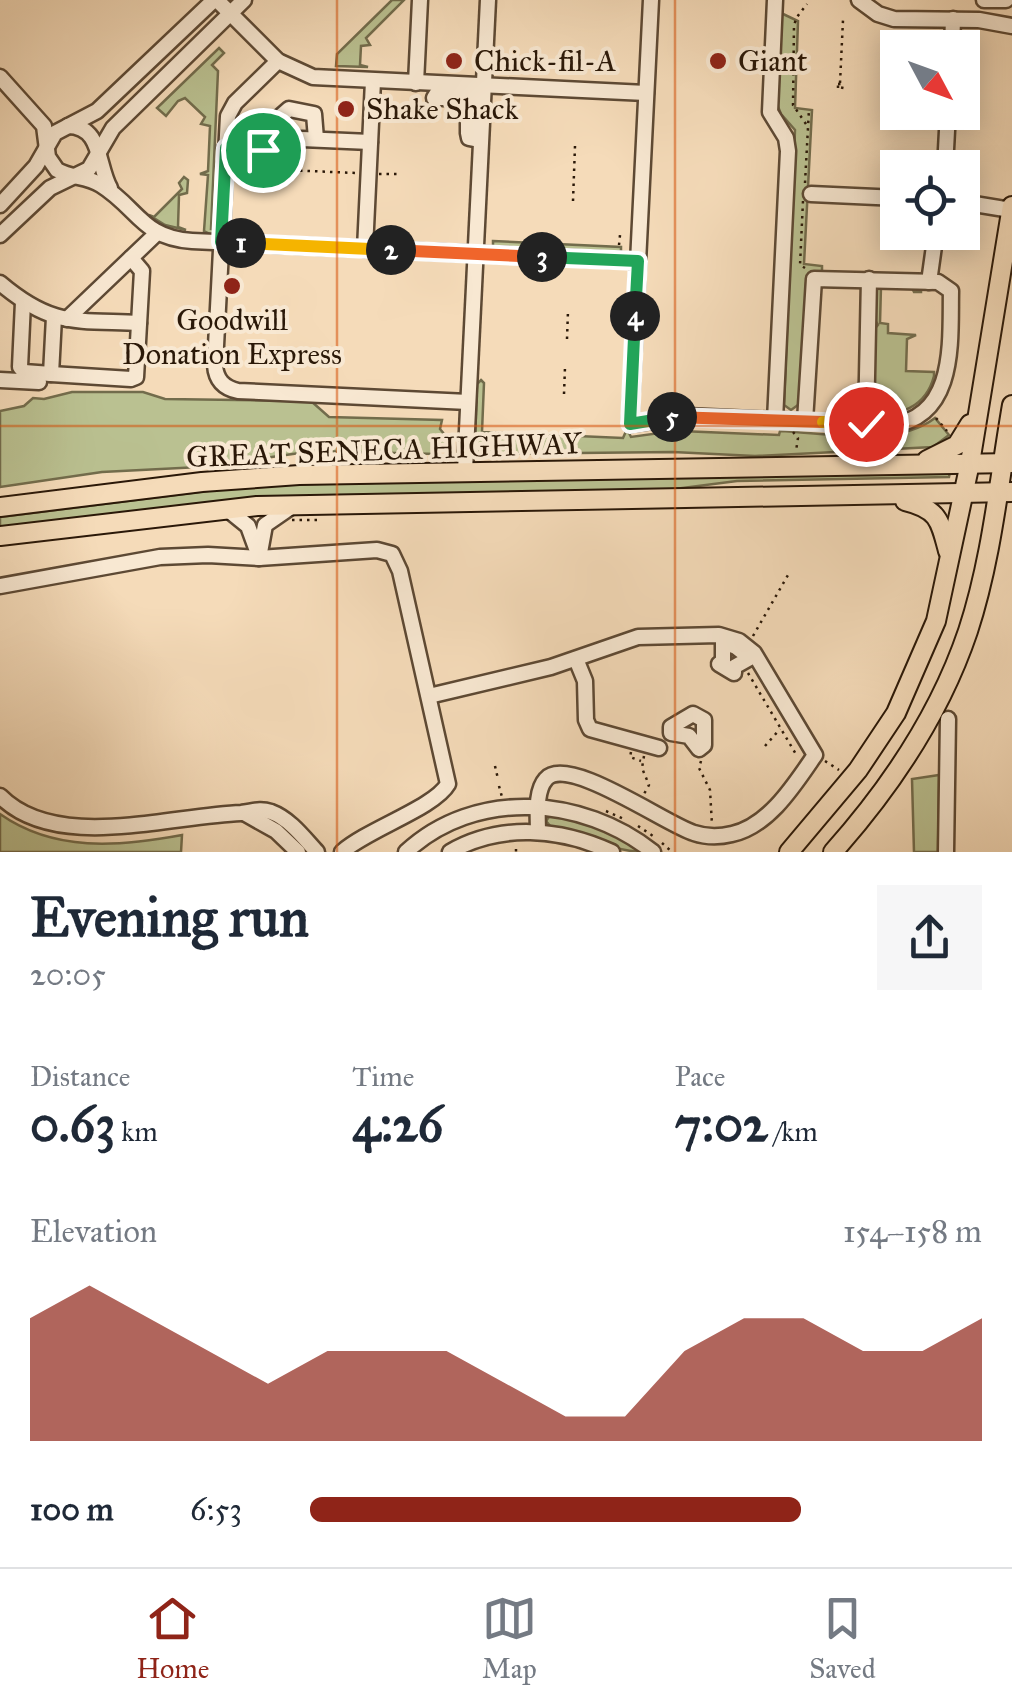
<!DOCTYPE html>
<html lang="en">
<head>
<meta charset="utf-8">
<style>
  :root { --surface:#fff; --page:#f6f6f7; --text:#1f2937; --muted:#747a83; --line:#e0e1e3; --accent:#8f2418 }
  body { margin:0; font-family:"IM FELL Great Primer",serif; background:var(--page); color:var(--text); height:100vh; display:flex; flex-direction:column; font-size:38px; white-space:nowrap }
  * { box-sizing:border-box; margin:0 }
  p { font-size:32px; color:var(--muted) }
  .icon { flex:none; width:55px; height:55px; fill:none; stroke:currentColor; stroke-width:2; stroke-linecap:round; stroke-linejoin:round }
  .map { position:relative; height:852px; overflow:hidden }
  .panel { display:flex; flex-direction:column; background:var(--surface); flex:1 }
  .panel>* { flex:none }
  .needle { width:65px; rotate:131deg }
  .buttons { position:absolute; left:880px; top:30px; display:grid; gap:20px }
  .buttons a { display:grid; place-items:center; width:100px; height:100px; border-radius:0px; background:var(--surface); box-shadow:0 5px 25px #0003; font-size:50px }
  .pin { position:absolute; display:grid; place-items:center; width:85px; height:85px; color:#fff; margin:-42px; border:5px solid #fff; border-radius:50%; box-shadow:0 2px 10px #0007 }
  .km { position:absolute; width:50px; height:50px; margin:-25px; border-radius:50%; background:#222; color:#fff; font-size:28px; line-height:50px; text-align:center }
  .round { display:grid; place-items:center; flex:none; width:105px; height:105px; border-radius:0px; background:var(--page) }
  .head { display:flex; align-items:center; justify-content:space-between; height:170px; padding:0 30px }
  h1 { font-size:55px; font-weight:700; line-height:75px }
  .stats { display:grid; grid-template-columns:repeat(3,1fr); gap:15px; height:170px; padding:10px 30px }
  .stats div { display:grid; align-content:center }
  .stats b { font-size:50px; font-weight:700 }
  .stats small { font-size:28px; font-weight:400 }
  .stats p { font-size:28px }
  .chart { height:280px; padding:20px 30px }
  .chart p { display:flex; justify-content:space-between }
  .chart svg { width:100%; height:180px; margin-top:10px; fill:var(--accent); opacity:.7 }
  ul { padding:0 30px; list-style:none; font-size:32px }
  li { display:grid; grid-template-columns:160px 120px 1fr; align-items:center; height:75px }
  li i { height:25px; border-radius:12px; background:var(--accent) }
  .tabs { display:flex; justify-content:space-around; align-items:center; height:140px; border-top:2px solid var(--line); background:var(--surface); font-size:28px; color:var(--muted) }
  .tabs a { display:grid; justify-items:center; gap:5px }
  .tabs .selected { color:var(--accent) }
  .map>svg:first-child { display:block }
  .green { fill:#bac191; stroke:#726c4c; stroke-width:2.5 }
  .lines { fill:none; stroke-linecap:round; stroke-linejoin:round }
  .minor-casing { stroke:#5d4934; stroke-width:19 }
  .major-casing { stroke:#2a1808; stroke-width:22 }
  .path { stroke:#2a1808; stroke-width:2.5; stroke-dasharray:2.5 5; stroke-linecap:butt }
  .minor { stroke:#f8e8d2; stroke-width:14 }
  .major { stroke:#f5dbb9; stroke-width:18 }
  .split-1-casing { stroke:#fff; stroke-width:20 }
  .split-2-casing { stroke:#fff; stroke-width:20 }
  .split-3-casing { stroke:#fff; stroke-width:20 }
  .split-4-casing { stroke:#fff; stroke-width:20 }
  .split-5-casing { stroke:#fff; stroke-width:20 }
  .split-6-casing { stroke:#fff; stroke-width:20 }
  .split-7-casing { stroke:#fff; stroke-width:20 }
  .split-1 { stroke:#22a559; stroke-width:12 }
  .split-2 { stroke:#f5b400; stroke-width:12 }
  .split-3 { stroke:#f0652b; stroke-width:12 }
  .split-4 { stroke:#22a559; stroke-width:12 }
  .split-5 { stroke:#22a559; stroke-width:12 }
  .split-6 { stroke:#f0652b; stroke-width:12 }
  .split-7 { stroke:#f5b400; stroke-width:12 }
  .grid { fill:none; stroke:#d5520c; stroke-width:2.5; stroke-opacity:0.55 }
  .poi-dot { fill:#8f2418; stroke:#f8e8d2; stroke-width:4 }
  .labels { text-anchor:middle; stroke-width:8; stroke-linejoin:round; paint-order:stroke }
  .poi-label { font-size:30px; fill:#2a1808; stroke:#f8e8d2; text-anchor:start }
  .street-label { font-size:30px; fill:#2a1808; stroke:#f8e8d2 }
</style>
</head>
<body>
<div class="map">
<svg width="1012" height="852" viewBox="0 0 1012 852">
  <rect width="100%" height="100%" fill="#f5dbb9"/>
  <filter id="stains"><feTurbulence type="fractalNoise" baseFrequency=".002" numOctaves="4"/><feColorMatrix values="0 0 0 0 .2 0 0 0 0 .09 0 0 0 0 .02 0 0 0 .5 -.17"/></filter>
  <radialGradient id="worn" r=".72"><stop offset=".6" stop-color="#630" stop-opacity="0"/><stop offset="1" stop-color="#630" stop-opacity=".3"/></radialGradient>
  <g class="green">
    <path d="M392,0h12l-38,38 4,7 -9,1 -1,19 8,2 -32,-1 1,-12z"/>
    <path d="M781,13l17,8 -3,87 17,2 -8,154 18,2v6l-10,2 -6,9 -4,112 -4,10 -7,5 -7,-5 11,-275 -14,-16 -4,-10z"/>
    <path d="M219,48l5,5 -12,12 6,6 -7,158 6,1v5l-16,-1 7,-1 -4,-2 4,-56 -8,-1 8,-3 2,-45 -9,-2 4,-7 -20,-19 -7,3 -12,15 -9,-8z"/>
    <path d="M184,177l4,3 -1,13 -8,2 -1,32 8,3 -21,-5 -16,-10 5,2 28,-28 -3,-6z"/>
    <path d="M493,241l128,6v5l-128,-5z"/>
    <path d="M880,284l38,1 3,3v4h-7l-2,-4 -31,-1 -1,36 8,1v9l28,2 -9,4 -1,32 28,1v4c-8,31 -35,42 -65,36l3,-80 6,-7 -5,-8 2,-31z"/>
    <path d="M481,380l3,3 -2,49 141,6 4,-9 4,8 44,-6 1,-8h3l2,8 98,4 1,-4c46,2 116,17 155,-13l14,17 -16,12 -178,9 -82,-4 -195,2 -3,-11 2,-59z"/>
    <path d="M72,392h71l22,7 146,2 18,16 113,3 -2,9 9,11 -12,14 -123,-3 -114,16 -98,5 -102,15v-76l24,-5 9,-8 11,1z"/>
    <path d="M950,472l-1,5 -212,4 -78,10 -278,6 -381,33v-13l255,-32z"/>
    <path d="M939,775l-1,77h-24l-2,-73z"/>
    <path d="M0,814c54,38 118,33 182,21l-1,17h-181z"/>
    <path d="M551,814l52,12 42,26c-31,0 -63,-16 -94,-25l-5,-6z"/>
  </g>
  <g class="lines">
    <defs>
      <g id="minor">
        <path d="M217,0l61,61 35,16 333,16"/>
        <path d="M651,0l-21,424 57,-8 204,9c66,-8 59,-84 60,-134l-13,-9 -124,-3 -9,142"/>
        <path d="M859,0l19,14 16,5 85,1 33,6"/>
        <path d="M984,0h22"/>
        <path d="M952,48l1,-29"/>
        <path d="M278,61l-43,42 -7,13 -13,249c1,15 9,23 23,26l230,11"/>
        <path d="M0,77l44,49 4,31 9,13c14,8 30,6 44,15 37,23 41,53 91,56l446,20"/>
        <path d="M416,83l4,-83"/>
        <path d="M439,90l36,4 -1,45 -5,-1 -1,-5v-35h-34z"/>
        <path d="M68,126c34,0 29,39 42,62"/>
        <path d="M225,148l47,-1 5,-6 4,-25 8,-7 25,5 2,25"/>
        <path d="M225,162l39,1 38,-24 68,3"/>
        <path d="M945,168l3,-56"/>
        <path d="M811,194l87,4"/>
        <path d="M962,202l49,8"/>
        <path d="M0,205l36,-39 19,-33 42,-22 117,-111"/>
        <path d="M0,235l50,-47 39,-19 24,-41 131,-128"/>
        <path d="M365,249l8,-168"/>
        <path d="M929,282l7,-50"/>
        <path d="M0,283c52,44 75,37 139,40"/>
        <path d="M23,302l-3,65 4,5 27,2 3,-57"/>
        <path d="M67,319l89,-85"/>
        <path d="M51,374l80,5 5,-2 6,-106 -11,-13"/>
        <path d="M0,380l39,2"/>
        <path d="M775,420l13,-269 -2,-13 -16,-26 5,-112"/>
        <path d="M866,424l3,-145"/>
        <path d="M465,471l23,-471"/>
        <path d="M227,509l21,17 8,22"/>
        <path d="M259,558l6,-33 29,-20"/>
        <path d="M0,586l160,-29 48,-2 51,3 118,-8 15,4 8,17 48,213c-14,24 -80,45 -106,68"/>
        <path d="M723,642l13,5 14,11 -16,9v6l-15,-9 4,-3z"/>
        <path d="M576,659l9,22 1,39 4,9 69,19"/>
        <path d="M429,696l122,-29 87,-30 81,-2 20,6 15,12 61,102c-20,29 -46,71 -83,79 -12,3 -26,3 -38,-1 -27,-8 -127,-79 -148,-54 -11,12 -8,37 -8,53"/>
        <path d="M693,714l11,6v25l-5,4 -10,-13 -18,-3v-6z"/>
        <path d="M0,796c55,56 167,20 241,17 11,-1 18,-5 30,-1 19,7 33,26 46,40"/>
        <path d="M244,813l32,18 22,21"/>
        <path d="M406,852c69,-64 177,-56 247,0"/>
        <path d="M450,852c50,-29 110,-24 162,0"/>
        <path d="M946,852l2,-133"/>
      </g>
      <g id="major">
        <path d="M927,460l30,-15 13,-21"/>
        <path d="M905,501c33,8 35,19 43,50"/>
        <path d="M0,507l202,-25 97,-7 713,-12"/>
        <path d="M0,536l257,-30 755,-14"/>
        <path d="M789,852l69,-82 38,-57 40,-92 34,-158 42,-257"/>
        <path d="M833,852c58,-65 107,-138 135,-221 24,-73 31,-151 44,-226"/>
      </g>
    </defs>
    <use href="#minor" class="minor-casing"/>
    <use href="#major" class="major-casing"/>
    <g class="path">
      <path d="M840,83l3,-63"/>
      <path d="M838,84h5l-1,5h-4z"/>
      <path d="M892,85l3,-53"/>
      <path d="M890,86h4l1,5h-5z"/>
      <path d="M806,124l-13,-19 1,-80 3,-8 10,-13"/>
      <path d="M285,170l71,3"/>
      <path d="M379,174h19"/>
      <path d="M805,183l4,-74"/>
      <path d="M573,201l2,-55"/>
      <path d="M803,201l-3,64 5,3"/>
      <path d="M619,245l1,-10"/>
      <path d="M567,339l1,-28"/>
      <path d="M564,394l1,-27"/>
      <path d="M936,418l11,13"/>
      <path d="M793,432l5,6 -2,13"/>
      <path d="M292,520h27"/>
      <path d="M753,636l35,-61"/>
      <path d="M748,673l49,83"/>
      <path d="M765,746l15,-17"/>
      <path d="M631,752l-1,5 11,4"/>
      <path d="M644,756l-2,12 7,17 -5,9"/>
      <path d="M701,761l-2,7 11,22 2,35"/>
      <path d="M825,761l14,9"/>
      <path d="M495,766l3,13"/>
      <path d="M499,786l3,11"/>
      <path d="M606,811l20,9"/>
      <path d="M638,826l18,12"/>
      <path d="M662,843l10,9"/>
      <path d="M516,849v3"/>
    </g>
    <use href="#minor" class="minor"/>
    <use href="#major" class="major"/>
  </g>
  <g class="lines">
    <defs>
      <path id="split-1" d="M241,243l-20,-1 5,-94 37,2"/>
      <path id="split-2" d="M241,243l150,7"/>
      <path id="split-3" d="M391,250l151,7"/>
      <path id="split-4" d="M542,257l96,4 -3,55"/>
      <path id="split-5" d="M635,316l-5,108 42,-7"/>
      <path id="split-6" d="M672,417l151,5"/>
      <path id="split-7" d="M823,422l43,2"/>
    </defs>
    <use href="#split-1" class="split-1-casing"/>
    <use href="#split-2" class="split-2-casing"/>
    <use href="#split-3" class="split-3-casing"/>
    <use href="#split-4" class="split-4-casing"/>
    <use href="#split-5" class="split-5-casing"/>
    <use href="#split-6" class="split-6-casing"/>
    <use href="#split-7" class="split-7-casing"/>
    <use href="#split-1" class="split-1"/>
    <use href="#split-2" class="split-2"/>
    <use href="#split-3" class="split-3"/>
    <use href="#split-4" class="split-4"/>
    <use href="#split-5" class="split-5"/>
    <use href="#split-6" class="split-6"/>
    <use href="#split-7" class="split-7"/>
  </g>
  <path class="grid" d="M337,0v852M675,0v852M0,426h1012"/>
  <g class="poi-dot">
    <circle cx="454" cy="61" r="10"/>
    <circle cx="718" cy="61" r="10"/>
    <circle cx="346" cy="109" r="10"/>
    <circle cx="232" cy="286" r="10"/>
  </g>
  <g class="labels">
    <g class="poi-label">
      <text x="474" y="71">Chick-fil-A</text>
      <text x="738" y="71">Giant</text>
      <text x="366" y="119">Shake Shack</text>
      <text x="232" y="330" text-anchor="middle">Goodwill<tspan x="232" dy="34">Donation Express</tspan></text>
    </g>
    <g class="street-label">
      <text transform="translate(384 450) rotate(-2)" y="10">GREAT SENECA HIGHWAY</text>
    </g>
  </g>
  <rect width="100%" height="100%" filter="url(#stains)"/>
  <rect width="100%" height="100%" fill="url(#worn)"/>
</svg>
<div class="buttons">
<a><svg class="needle" viewBox="-14 -14 28 28"><path d="M0-13l5 13h-10z" fill="#e53935"/><path d="M0 13l5-13h-10z" fill="#747a83"/></svg></a>
<a><svg class="icon" aria-label="locate" viewBox="0 0 24 24"><circle cx="12" cy="12" r="6"/><path d="M12 2v4M12 18v4M2 12h4M18 12h4"/></svg></a>
</div>
<div class="pin" style="left:263px;top:150px;background:#1e9e55"><svg class="icon" aria-label="arrive" viewBox="0 0 24 24"><path d="M6 21V4h12l-3 4 3 4H6"/></svg></div>
<div class="pin" style="left:866px;top:424px;background:#d93025"><svg class="icon" aria-label="check" viewBox="0 0 24 24"><path d="M5 12l5 5 9-10"/></svg></div>
<b class="km" style="left:241px;top:243px">1</b>
<b class="km" style="left:391px;top:250px">2</b>
<b class="km" style="left:542px;top:257px">3</b>
<b class="km" style="left:635px;top:316px">4</b>
<b class="km" style="left:672px;top:417px">5</b>
</div>
<section class="panel">
<div class="head"><div><h1>Evening run</h1><p>20:05</p></div><a class="round"><svg class="icon" aria-label="share" viewBox="0 0 24 24"><path d="M12 15V3M7 8l5-5 5 5M5 13v7h14v-7"/></svg></a></div>
<div class="stats">
<div><p>Distance</p><b>0.63<small> km</small></b></div>
<div><p>Time</p><b>4:26</b></div>
<div><p>Pace</p><b>7:02<small> /km</small></b></div>
</div>
<div class="chart"><p><span>Elevation</span>154–158 m</p>
<svg viewBox="0 0 160 44" preserveAspectRatio="none"><path d="M0 44V14L10 6L20 14L30 22L40 30L50 22L60 22L70 22L80 30L90 38L100 38L110 22L120 14L130 14L140 22L150 22L160 14V44z"/></svg>
</div>
<ul>
<li><b>100 m</b>6:53<i style="width:73%"></i></li>
</ul>
</section>
<nav class="tabs">
<a class="selected"><svg class="icon" aria-label="home" viewBox="0 0 24 24"><path d="M3 11l9-7 9 7M6 9v11h12V9"/></svg>Home</a>
<a><svg class="icon" aria-label="map" viewBox="0 0 24 24"><path d="M3 6l6-2 6 2 6-2v14l-6 2-6-2-6 2zM9 4v14M15 6v14"/></svg>Map</a>
<a><svg class="icon" aria-label="saved" viewBox="0 0 24 24"><path d="M7 4h10v16l-5-4-5 4z"/></svg>Saved</a>
</nav>
</body>
</html>
